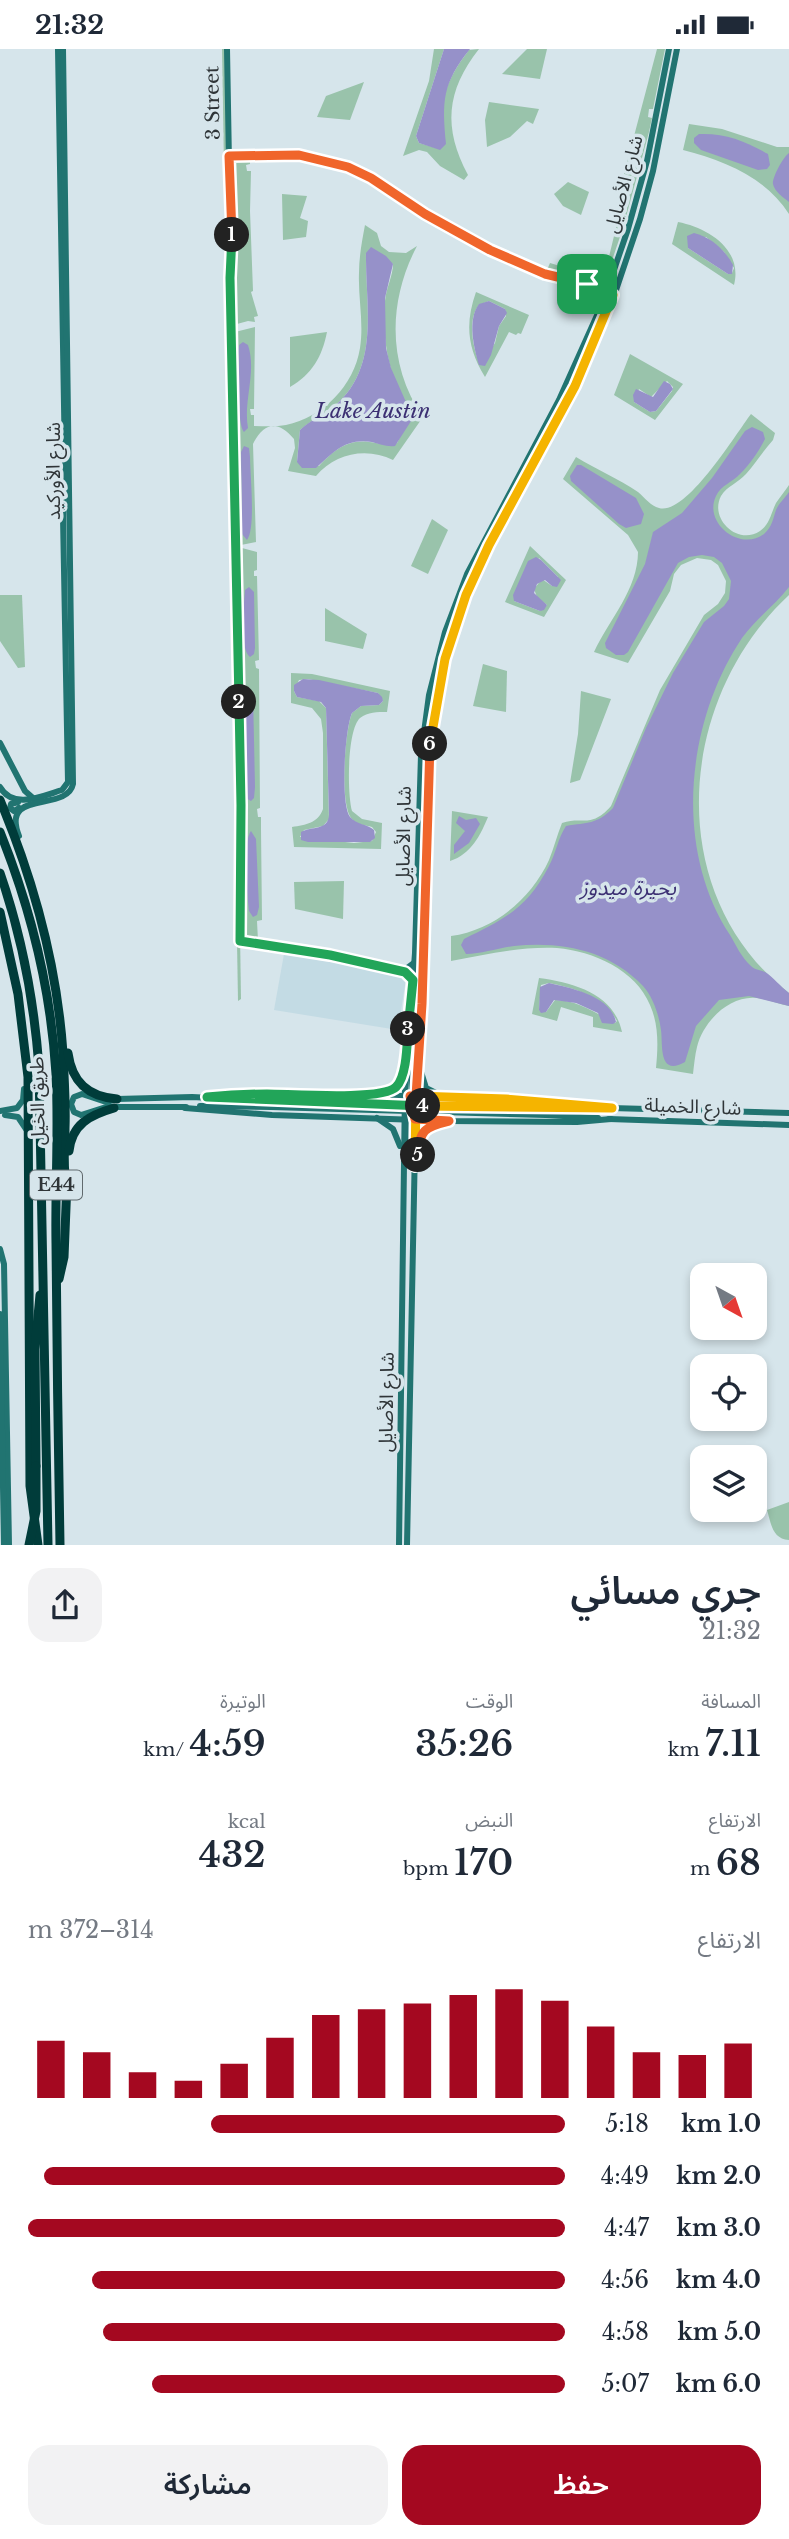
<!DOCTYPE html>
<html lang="ar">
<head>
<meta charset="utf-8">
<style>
  :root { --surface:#fff; --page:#f2f2f3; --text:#1f2937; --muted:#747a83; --accent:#a40820 }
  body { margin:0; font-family:"Libre Baskerville","Noto Sans Arabic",serif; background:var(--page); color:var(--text); direction:rtl; height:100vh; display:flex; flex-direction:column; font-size:26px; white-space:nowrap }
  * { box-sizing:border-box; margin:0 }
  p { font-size:23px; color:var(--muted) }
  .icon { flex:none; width:38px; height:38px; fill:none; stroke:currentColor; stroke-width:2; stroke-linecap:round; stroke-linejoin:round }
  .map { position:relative; height:1496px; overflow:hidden; direction:ltr }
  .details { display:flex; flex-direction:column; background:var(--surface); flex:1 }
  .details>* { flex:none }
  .needle { width:46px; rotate:140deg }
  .fabs { position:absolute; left:690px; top:1214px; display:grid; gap:14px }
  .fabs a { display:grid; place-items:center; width:77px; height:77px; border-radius:14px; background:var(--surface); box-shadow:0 4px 10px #0003; font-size:35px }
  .pin { position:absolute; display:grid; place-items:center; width:60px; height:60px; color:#fff; margin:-30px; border-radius:14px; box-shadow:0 4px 10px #0006 }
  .km { position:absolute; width:35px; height:35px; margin:-18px; border-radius:50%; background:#222; color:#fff; font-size:19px; line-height:35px; text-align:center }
  .round { display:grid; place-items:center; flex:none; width:74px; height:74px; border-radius:21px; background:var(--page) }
  .headline { display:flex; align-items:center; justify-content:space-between; height:119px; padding:0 28px }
  h1 { font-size:38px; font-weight:600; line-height:52px }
  .stats { display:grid; grid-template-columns:repeat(3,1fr); gap:10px; height:119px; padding:7px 28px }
  .stats div { display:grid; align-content:center }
  .stats b { font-size:35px; font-weight:600 }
  .stats small { font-size:19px; font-weight:400 }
  .stats p { font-size:19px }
  .chart { height:196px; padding:14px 28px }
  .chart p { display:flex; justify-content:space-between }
  .chart svg { width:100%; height:126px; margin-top:7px; stroke:var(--accent); stroke-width:6 }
  .cta { display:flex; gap:14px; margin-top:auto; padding:14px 28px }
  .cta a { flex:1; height:80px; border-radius:21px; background:var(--accent); color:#fff; font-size:28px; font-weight:600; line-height:80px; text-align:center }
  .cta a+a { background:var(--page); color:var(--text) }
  ul { padding:0 28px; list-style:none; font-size:23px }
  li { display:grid; grid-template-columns:112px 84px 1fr; align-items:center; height:52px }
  li i { height:18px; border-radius:9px; background:var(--accent) }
  .status { display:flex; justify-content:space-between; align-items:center; height:49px; padding:0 35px; background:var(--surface); direction:ltr }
  .status svg { height:19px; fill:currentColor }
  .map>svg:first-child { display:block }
  .built { fill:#c3dbe4 }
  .green { fill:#99c3ab; fill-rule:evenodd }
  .water { fill:#9691c9 }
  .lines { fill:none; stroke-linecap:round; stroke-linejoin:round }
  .secondary { stroke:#217471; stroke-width:6 }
  .highway { stroke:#003c3a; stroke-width:9 }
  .secondary-bridge { stroke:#217471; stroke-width:6 }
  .highway-bridge { stroke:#003c3a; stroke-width:9 }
  .split-1-casing { stroke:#fff; stroke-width:14 }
  .split-2-casing { stroke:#fff; stroke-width:14 }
  .split-3-casing { stroke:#fff; stroke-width:14 }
  .split-4-casing { stroke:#fff; stroke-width:14 }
  .split-5-casing { stroke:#fff; stroke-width:14 }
  .split-6-casing { stroke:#fff; stroke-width:14 }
  .split-7-casing { stroke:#fff; stroke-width:14 }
  .split-1 { stroke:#f0652b; stroke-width:9 }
  .split-2 { stroke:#22a559; stroke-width:9 }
  .split-3 { stroke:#22a559; stroke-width:9 }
  .split-4 { stroke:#22a559; stroke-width:9 }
  .split-5 { stroke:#f5b400; stroke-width:9 }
  .split-6 { stroke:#f0652b; stroke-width:9 }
  .split-7 { stroke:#f5b400; stroke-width:9 }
  .labels { text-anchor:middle; stroke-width:7; stroke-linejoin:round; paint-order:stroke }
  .shield { fill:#d6e5eb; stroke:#616a6e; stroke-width:2 }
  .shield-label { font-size:18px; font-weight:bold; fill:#2f3538 }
  .street-label { font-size:19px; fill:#2f3538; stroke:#d6e5eb }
  .water-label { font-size:21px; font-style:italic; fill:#3c3073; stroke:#d6e5eb }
</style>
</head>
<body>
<div class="status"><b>21:32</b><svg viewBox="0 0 49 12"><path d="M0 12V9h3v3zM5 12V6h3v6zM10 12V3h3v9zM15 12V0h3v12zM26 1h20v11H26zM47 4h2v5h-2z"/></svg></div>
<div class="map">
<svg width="789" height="1496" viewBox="0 0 789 1496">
  <rect width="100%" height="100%" fill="#d6e5eb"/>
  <path class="built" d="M284,905l117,20 5,5 -8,51 -124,-20z"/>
  <g class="green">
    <path d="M222,0h5l14,950 -3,2z"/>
    <path d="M434,0h10l-28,87 3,7 21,6c8,-16 1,-26 3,-43 2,-22 13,-39 26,-56l10,-1c-33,42 -36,79 -11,126l-4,5 -24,-14 -13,-14 -8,-2 -16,6 26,-75z"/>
    <path d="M527,0h20l-7,30 -38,-5z"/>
    <path d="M657,0h8l-12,60h-4l-1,8 4,1 -3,14 -26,96 -19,56 -3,1 -40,-9 -14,-6 3,-7 53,16 4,-15h3l-2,-3 18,-75 4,-6 -4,-1 1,-4 -3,-1z"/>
    <path d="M364,33l-14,38 -33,-3 9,-21z"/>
    <path d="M489,53l50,7 -6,15 -6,-3 -17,16 -23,10 -2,-27z"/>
    <path d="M689,75l33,5 55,18h12v67c-24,-37 -64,-53 -106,-64z"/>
    <path d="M235,108h15v7l-4,1 1,6h4l-1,40 3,80 -2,1 7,24 -4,1 1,5 -7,-1 -11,3 -2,-1 -3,-164z"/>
    <path d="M568,133l21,10 -8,23 -18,-9 -9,-12z"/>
    <path d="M282,145l25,2 -7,22 8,3 -2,16 -23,3z"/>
    <path d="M678,173c31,6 65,28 56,63l-62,-41zM706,188l18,15 10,16 -2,5 -4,1 -40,-26z"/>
    <path d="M365,176l12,8 4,13 8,6 17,1 11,-7c-29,55 -30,119 6,171l-30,43c-26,-13 -58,-7 -77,16l-28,-5 7,-23 -1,-9c-16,-19 -30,-17 -41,5l3,98 -15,3 -3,-3 -4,-188 1,-22 20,-5 -1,82h-4l1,6h3v11c10,0 22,1 32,-1 37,-8 68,-39 74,-77 4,-25 -2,-50 -1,-75 0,-16 3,-32 6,-48zM366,204l27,11c0,12 -7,24 -8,37 -4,37 5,83 27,113l-15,29c-11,4 -16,0 -28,-1 -22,-3 -36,9 -50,24l-22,-5 3,-31c12,-11 27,-16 39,-28 41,-40 26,-99 27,-149z"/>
    <path d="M476,243l53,23 -8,19 -3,-1 -2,2 -7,-3 -24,45c-18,-29 -20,-54 -9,-85zM489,252l16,8 1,7 -7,10 -4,17 -15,22c-7,-17 -13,-45 -1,-60z"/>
    <path d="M327,283c-5,25 -15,42 -37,55v-50z"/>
    <path d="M630,305l53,30 -28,36 -41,-25zM667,332l6,6 -1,4 -16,20 -6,1 -16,-10 5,-13 12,8z"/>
    <path d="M751,365l24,19 -2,7c-10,11 -18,24 -27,34 -8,9 -19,12 -25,22 -12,23 17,50 39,35 10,-7 11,-18 16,-28 4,-6 9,-12 13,-18v110c-113,105 -127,299 0,398v13c-10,-2 -22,-7 -32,-8 -28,-3 -54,24 -60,49 -2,8 -3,18 -4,27l-37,-6c2,-21 3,-43 -6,-63 -14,-35 -57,-54 -93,-57 -35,-2 -72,7 -106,13v-25c43,-6 80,-37 98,-76 5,-12 8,-25 13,-37 20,-7 29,6 49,-17l49,-116 44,-75 14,-11 7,-11 1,-12 -8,-16 -7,-5 -14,-2 -16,7 -7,9 -4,17 -42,72 -34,-11c15,-32 44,-63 44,-100l-10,-17 -65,-56 13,-22c20,12 43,22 62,35 7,6 13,14 21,16 27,8 76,-73 92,-94z"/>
    <path d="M432,470l16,11 -20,44 -17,-8z"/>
    <path d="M530,497l36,34 -22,37 -39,-15zM539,509l19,19 -6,9 -10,-7 -8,10 3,8 10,8 -7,6 -26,-10z"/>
    <path d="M242,499l15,4v18l-3,1v5h3l2,84 -4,1 1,7 3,1 1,139 -3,1 1,8h3v12l1,91 -5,1 1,20 -16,-2 2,-124 -5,-264z"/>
    <path d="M0,546h22l3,72 -7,1 -18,-27z"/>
    <path d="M325,559l42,26 -4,15 -38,-8z"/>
    <path d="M483,615l24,7 -1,41 -33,-6z"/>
    <path d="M291,624l21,1 78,17 -3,21c-10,0 -19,0 -27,6 -13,12 -13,75 -8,93l10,8 20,4 -1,26 -87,-2 -2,-20c14,-2 26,-4 31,-18v-76l-2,-14 -9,-11 -21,-5zM308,630l70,14 5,8 -4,4 -18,1 -9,7c-7,17 -13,92 0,106 5,6 13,6 20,8l4,5 -4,9 -18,2 -54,-6 4,-7 19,-4 6,-7 -3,-111 -7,-7 -22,-4 -3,-6 5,-11z"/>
    <path d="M581,642l30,8 -31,81 -10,3 8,-49z"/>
    <path d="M452,762l36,6c-8,19 -17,37 -38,44z"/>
    <path d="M344,832l-1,38 -48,-10 -1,-27z"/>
    <path d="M539,929c36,5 75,16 83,54l-29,-5v-10l-32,-10 -4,14 -25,-7zM549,934c26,5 55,14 68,38l-2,2c-19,-10 -38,-23 -60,-23l-9,12 -7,-2 2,-25z"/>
    <path d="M789,1453v38c-17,-1 -18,-17 -22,-30z"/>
  </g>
  <g class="water">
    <path d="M444,0h26c-28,35 -28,52 -24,95l-6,6 -21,-7 -3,-7z"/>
    <path d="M699,85c27,-1 46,7 69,20l2,11 -3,4 -9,1 -57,-20 -7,-7v-5z"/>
    <path d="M789,104v49c-5,-4 -15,-11 -16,-18 -1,-6 10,-27 16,-31z"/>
    <path d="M694,184c17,4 31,17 39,32l-1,9h-4l-40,-26 -1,-12z"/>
    <path d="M371,198l15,9 7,8 -8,34 1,50 5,20 22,50 -18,28c-9,1 -15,-2 -23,-4 -27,-4 -38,10 -56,26h-14l-5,-6 3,-32c11,-11 27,-16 39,-28 41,-40 26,-99 27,-149z"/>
    <path d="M489,252l16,8 2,4 -8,13 -8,29 -6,11 -6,-1c-5,-17 -12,-45 0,-61z"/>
    <path d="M243,293l5,3c9,27 -5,56 0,83l-4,4c-8,-10 -3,-61 -6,-79l1,-8z"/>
    <path d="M664,332l6,3 3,5 -17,22 -6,1 -16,-10 -1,-7 3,-6 17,8z"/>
    <path d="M752,378l11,5 2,7c-6,12 -15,25 -25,35 -7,8 -19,11 -24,22 -13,27 24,56 48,38 8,-7 9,-15 12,-24 3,-7 9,-12 13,-18v95c-14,18 -33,32 -47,51 -56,84 -69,210 -12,297 6,10 11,22 21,31 4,4 9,4 14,6 8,5 16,15 24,21v13l-40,-10 -30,4 -23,26 -11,36c-27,15 -22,-17 -24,-32 -2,-15 -8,-33 -18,-44 -34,-36 -82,-45 -129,-40 -16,2 -32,8 -48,8l-5,-9 3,-6c40,-20 63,-30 85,-73 7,-13 9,-28 17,-40 22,-4 30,-1 47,-18l33,-80 27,-55 31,-51 20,-16 5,-7 2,-18 -9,-18 -8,-6 -12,-2 -13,2 -11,6 -50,89 -4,3h-8l-10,-7 -1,-5 40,-79 8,-32 29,-19 30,-35 33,-47z"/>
    <path d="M244,397l5,2 1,9c0,17 6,72 -3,83l-5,-6 -1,-82z"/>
    <path d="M577,416h4l55,33 8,16 -3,10 -15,4 -7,-4 -48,-43 -1,-5z"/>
    <path d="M536,508l5,3 20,20 -4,7 -5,-1 -7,-6 -8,4 -3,9 13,12 -3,5 -4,1 -26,-10 -1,-6 15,-34z"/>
    <path d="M249,538l5,5 1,56 -1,6 -4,3c-11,-9 -6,-52 -5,-67z"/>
    <path d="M303,630l16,1 59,13 4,4 1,4 -4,4 -18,1 -9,7c-7,15 -12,90 -2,104 7,8 17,7 24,13l1,8 -5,4h-62l-7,-2v-8c11,-6 27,-1 28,-17l-3,-107 -5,-6 -24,-5 -3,-6v-6z"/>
    <path d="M247,642l6,2 2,94 -1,11 -3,3 -5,-3 -2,-103z"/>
    <path d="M459,767l7,4 10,-2 4,6 -11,19 -15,11v-9l11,-14 -9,-8z"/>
    <path d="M251,782l5,8 3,68 -2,8 -4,2 -4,-6c-2,-17 -7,-68 2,-80z"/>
    <path d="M549,934c22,5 62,13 67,39l-3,2 -11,-1 -4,-10 -22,-10 -22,-3 -8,12 -5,1 -2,-3 1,-23z"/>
  </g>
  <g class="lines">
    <g class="secondary">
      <path d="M227,0l3,170 3,30 -2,29 10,527 -1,136 90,14 66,13 10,1 8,-6"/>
      <path d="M229,107l70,-2 49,13 23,11 54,36 65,36 116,47"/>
      <path d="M570,231l40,13"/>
      <path d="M0,694l25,48 8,7"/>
      <path d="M0,738c13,23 42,9 62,3l6,-8 -5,-265 2,-53 -7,-415"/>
      <path d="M18,753l-7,2 -1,4 4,3 5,-3"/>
      <path d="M19,787c-19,-48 48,-23 54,-52l-10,-735"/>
      <path d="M410,990l2,69"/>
      <path d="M421,1023l5,16 12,6"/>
      <path d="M383,1043l13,-5 6,-15"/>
      <path d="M226,1046l190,1 90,3 106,9"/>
      <path d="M200,1057l71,1"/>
      <path d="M186,1058h-80l-25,8 -7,-3 -3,-8 3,-7 8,-3 24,8 11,-3 75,-2 79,4"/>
      <path d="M185,1059l87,7 176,6 129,1 34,-3"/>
      <path d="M611,1059l178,5"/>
      <path d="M546,1060h47"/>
      <path d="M0,1062l17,-3 6,-8 1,-11"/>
      <path d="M5,1066l13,2 8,12"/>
      <path d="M546,1066l52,3"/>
      <path d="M377,1069l16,11 7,17"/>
      <path d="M410,1069l-1,40 6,8"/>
      <path d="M609,1070l180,6"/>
      <path d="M418,1098c1,-14 8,-21 21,-24"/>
      <path d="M0,1200l4,15 5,281"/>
      <path d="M0,1265l4,231"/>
      <path d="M399,1496l6,-457 10,-135 6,-198 8,-60 16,-63 22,-58 92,-174 44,-98 25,-73 19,-68 22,-112"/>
      <path d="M407,1496l9,-449 6,-92 6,-229 9,-79 20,-76 20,-50 98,-184 41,-96 24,-71 13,-48 24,-122"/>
    </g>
    <g class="highway">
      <path d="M0,751c34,81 57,165 63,253 1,25 3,50 2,75 0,19 -3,40 2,59"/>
      <path d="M0,783c31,77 51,158 56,242 3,56 -1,113 0,169 1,101 2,201 4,302"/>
      <path d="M0,824c22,63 34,128 39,194l9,478"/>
      <path d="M0,863l18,82 10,83 2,409 8,59"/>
      <path d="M68,1004c4,29 20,44 49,46"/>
      <path d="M69,1102c3,-27 21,-36 45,-43"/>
      <path d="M59,1230l5,-22 3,-75"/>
      <path d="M36,1417l-1,-117 5,-54"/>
    </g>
    <g class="secondary-bridge">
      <path d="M271,1052l275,8"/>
      <path d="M271,1058l275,8"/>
    </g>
    <path class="highway-bridge" d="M29,1496l7,-34v-45"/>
  </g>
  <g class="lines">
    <defs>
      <path id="split-1" d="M232,186l-3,-79 70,-1 49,12 23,11 54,36 65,36 55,24 42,10"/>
      <path id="split-2" d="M232,186l-2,43 9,424"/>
      <path id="split-3" d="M239,653l2,103 -1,136 90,14 75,17 8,8 -5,49"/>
      <path id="split-4" d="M408,980c-1,15 -1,47 -12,58 -14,14 -106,7 -129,7 -20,0 -40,1 -60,3l216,9"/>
      <path id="split-5" d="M418,1106l-3,11 1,-70 90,3 106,9 -189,-2"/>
      <path id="split-6" d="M418,1106c2,-25 6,-28 31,-34l-34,-2 -5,-23h6l6,-92 8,-260"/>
      <path id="split-7" d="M430,695l15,-85 21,-64 23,-50 86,-159 38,-91 -26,-11"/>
    </defs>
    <use href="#split-1" class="split-1-casing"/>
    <use href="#split-2" class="split-2-casing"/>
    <use href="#split-3" class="split-3-casing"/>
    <use href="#split-4" class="split-4-casing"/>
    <use href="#split-5" class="split-5-casing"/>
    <use href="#split-6" class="split-6-casing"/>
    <use href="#split-7" class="split-7-casing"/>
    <use href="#split-1" class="split-1"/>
    <use href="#split-2" class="split-2"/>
    <use href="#split-3" class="split-3"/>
    <use href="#split-4" class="split-4"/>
    <use href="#split-5" class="split-5"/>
    <use href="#split-6" class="split-6"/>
    <use href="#split-7" class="split-7"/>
  </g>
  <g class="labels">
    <rect class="shield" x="30" y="1121.5" width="52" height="29" rx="5"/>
    <g class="shield-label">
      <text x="56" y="1142">E44</text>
    </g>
    <g class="street-label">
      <text transform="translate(212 54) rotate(-91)" y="7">3 Street</text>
      <text transform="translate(623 135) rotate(-75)" y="7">شارع الأصايل</text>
      <text transform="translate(53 422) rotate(-90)" y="7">شارع الأوركيد</text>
      <text transform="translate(403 787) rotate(-89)" y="7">شارع الأصايل</text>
      <text transform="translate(37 1052) rotate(-91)" y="7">طريق الخيل</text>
      <text transform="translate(693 1057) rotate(2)" y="7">شارع الخميلة</text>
      <text transform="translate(386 1353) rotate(-89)" y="7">شارع الأصايل</text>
    </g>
    <g class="water-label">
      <text x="373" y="369">Lake Austin</text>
      <text x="628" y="846">بحيرة ميدوز</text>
    </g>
  </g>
</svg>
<div class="fabs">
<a><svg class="needle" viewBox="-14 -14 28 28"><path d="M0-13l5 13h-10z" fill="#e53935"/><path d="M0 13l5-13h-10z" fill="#747a83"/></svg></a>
<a><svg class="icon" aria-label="locate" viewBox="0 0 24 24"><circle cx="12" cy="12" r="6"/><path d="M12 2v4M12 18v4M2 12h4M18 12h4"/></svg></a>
<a><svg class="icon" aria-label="layers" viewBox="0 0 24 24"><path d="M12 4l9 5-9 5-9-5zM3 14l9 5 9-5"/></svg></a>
</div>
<div class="pin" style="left:587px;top:235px;background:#1e9e55"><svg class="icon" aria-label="arrive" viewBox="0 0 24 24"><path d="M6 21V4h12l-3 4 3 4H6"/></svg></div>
<b class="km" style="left:232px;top:186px">1</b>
<b class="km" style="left:239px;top:653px">2</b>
<b class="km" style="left:408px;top:980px">3</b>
<b class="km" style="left:423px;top:1057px">4</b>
<b class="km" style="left:418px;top:1106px">5</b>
<b class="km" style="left:430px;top:695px">6</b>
</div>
<section class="details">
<div class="headline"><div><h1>جري مسائي</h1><p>21:32</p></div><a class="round"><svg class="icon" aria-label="share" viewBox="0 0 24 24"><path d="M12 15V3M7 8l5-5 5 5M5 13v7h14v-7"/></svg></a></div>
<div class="stats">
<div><p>المسافة</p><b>7.11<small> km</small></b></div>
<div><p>الوقت</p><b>35:26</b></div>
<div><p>الوتيرة</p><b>4:59<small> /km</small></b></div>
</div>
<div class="stats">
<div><p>الارتفاع</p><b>68<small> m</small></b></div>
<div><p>النبض</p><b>170<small> bpm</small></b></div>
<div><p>kcal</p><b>432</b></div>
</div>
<div class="chart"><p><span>الارتفاع</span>314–372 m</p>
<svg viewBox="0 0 160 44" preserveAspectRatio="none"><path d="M5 44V24M15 44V28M25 44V35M35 44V38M45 44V32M55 44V23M65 44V15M75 44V13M85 44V11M95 44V8M105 44V6M115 44V10M125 44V19M135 44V28M145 44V29M155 44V25"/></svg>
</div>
<ul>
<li><b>1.0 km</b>5:18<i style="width:66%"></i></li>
<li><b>2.0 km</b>4:49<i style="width:97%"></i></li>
<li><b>3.0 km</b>4:47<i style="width:100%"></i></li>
<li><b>4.0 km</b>4:56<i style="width:88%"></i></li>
<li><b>5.0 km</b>4:58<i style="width:86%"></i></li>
<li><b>6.0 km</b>5:07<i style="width:77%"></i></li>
</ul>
<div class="cta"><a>حفظ</a><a>مشاركة</a></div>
</section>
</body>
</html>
